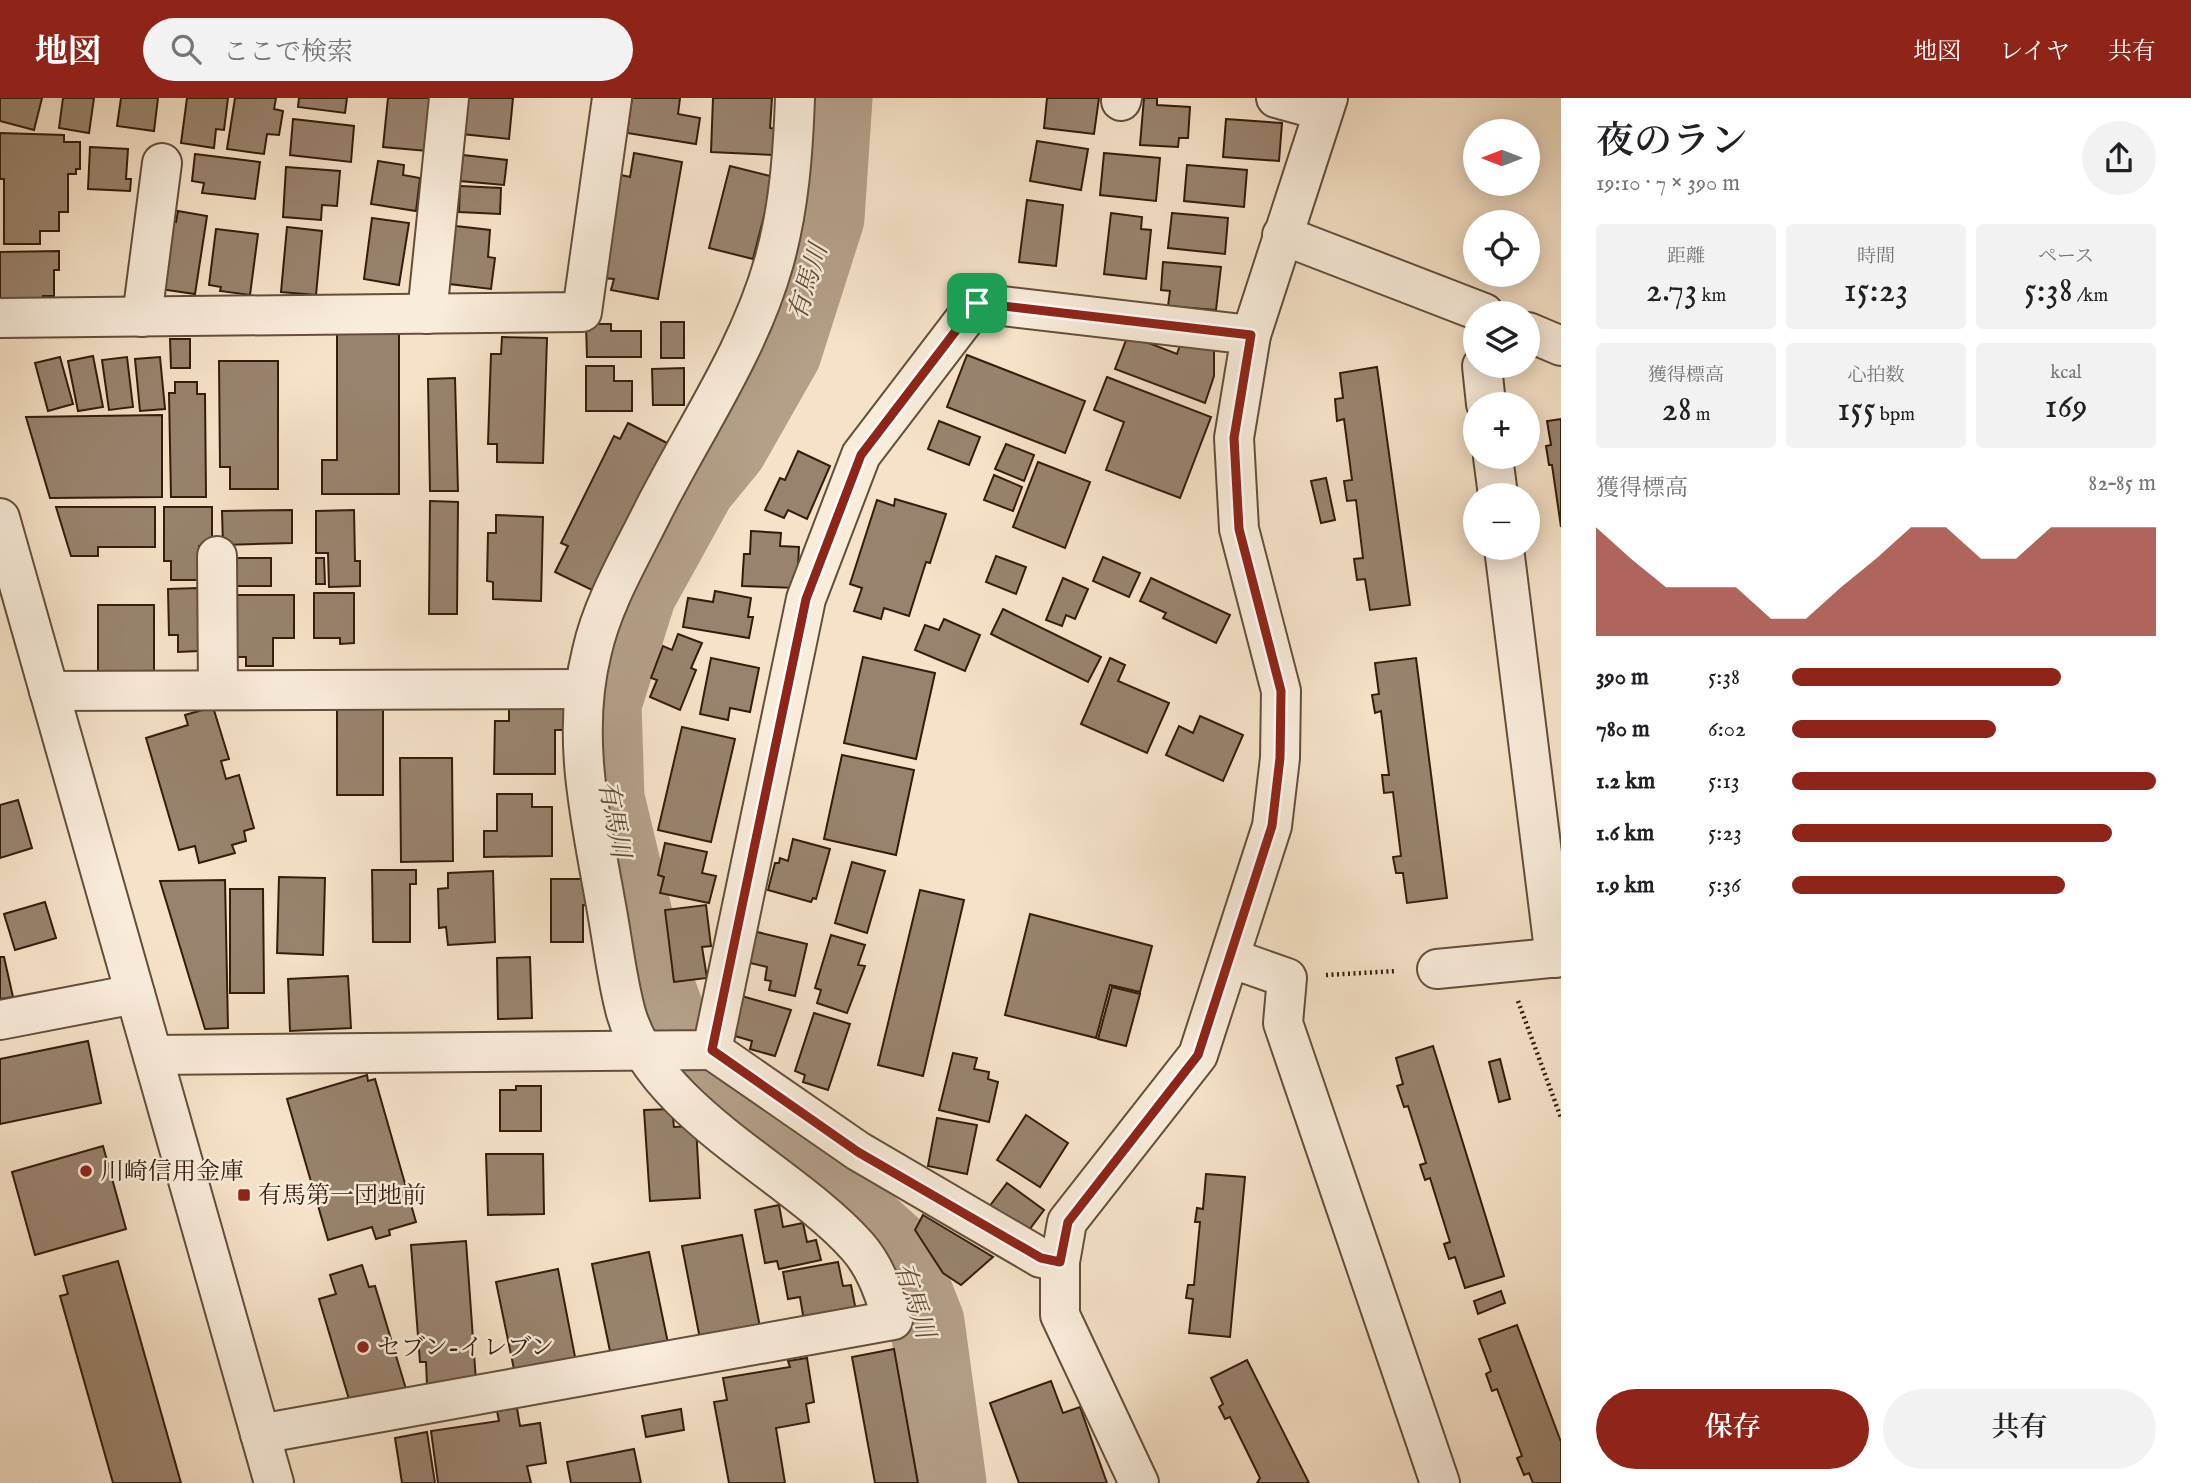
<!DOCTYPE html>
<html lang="ja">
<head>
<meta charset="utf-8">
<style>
  :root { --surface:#fff; --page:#f2f2f2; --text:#202124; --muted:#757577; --accent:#8f2418 }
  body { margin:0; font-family:"IM FELL English","Noto Serif JP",serif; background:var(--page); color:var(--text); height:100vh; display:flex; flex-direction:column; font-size:26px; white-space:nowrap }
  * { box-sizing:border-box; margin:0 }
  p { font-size:23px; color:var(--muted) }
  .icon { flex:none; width:38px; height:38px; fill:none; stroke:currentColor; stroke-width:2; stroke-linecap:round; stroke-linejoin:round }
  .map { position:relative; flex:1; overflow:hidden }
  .panel { display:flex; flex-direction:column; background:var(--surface); width:630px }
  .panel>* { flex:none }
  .needle { width:46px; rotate:270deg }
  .buttons { position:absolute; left:1463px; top:21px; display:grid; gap:14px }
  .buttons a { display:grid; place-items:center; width:77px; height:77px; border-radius:50%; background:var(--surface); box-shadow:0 4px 18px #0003; font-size:35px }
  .pin { position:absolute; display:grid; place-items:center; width:60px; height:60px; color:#fff; margin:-30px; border-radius:14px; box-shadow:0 4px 10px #0006 }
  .round { display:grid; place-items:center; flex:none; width:74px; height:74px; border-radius:37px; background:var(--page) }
  .headline { display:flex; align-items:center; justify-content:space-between; height:119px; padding:0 35px }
  h1 { font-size:38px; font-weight:600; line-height:52px }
  .metrics { display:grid; grid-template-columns:repeat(3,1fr); gap:10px; height:119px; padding:7px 35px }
  .metrics div { display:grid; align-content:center; border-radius:7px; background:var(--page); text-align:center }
  .metrics b { font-size:35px; font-weight:600 }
  .metrics small { font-size:19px; font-weight:400 }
  .metrics p { font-size:19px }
  .chart { height:196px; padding:14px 35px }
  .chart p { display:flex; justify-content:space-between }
  .chart svg { width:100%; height:126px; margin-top:7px; fill:var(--accent); opacity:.7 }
  .primary-button { display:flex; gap:14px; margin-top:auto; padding:14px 35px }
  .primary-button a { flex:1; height:80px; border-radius:42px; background:var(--accent); color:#fff; font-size:28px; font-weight:600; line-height:80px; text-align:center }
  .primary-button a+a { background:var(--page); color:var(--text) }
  ul { padding:0 35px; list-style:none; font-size:23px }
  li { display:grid; grid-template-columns:112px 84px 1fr; align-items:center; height:52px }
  li i { height:18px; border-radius:9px; background:var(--accent) }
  header { display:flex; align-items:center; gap:42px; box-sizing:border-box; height:98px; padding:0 35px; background:var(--accent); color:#fff }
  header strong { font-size:33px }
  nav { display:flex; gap:38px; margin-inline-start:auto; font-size:24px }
  .search { width:490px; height:63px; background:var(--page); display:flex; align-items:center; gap:18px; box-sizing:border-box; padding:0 24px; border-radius:38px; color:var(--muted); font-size:26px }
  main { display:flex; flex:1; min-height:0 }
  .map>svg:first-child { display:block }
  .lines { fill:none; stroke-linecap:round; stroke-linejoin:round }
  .river { stroke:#b49f88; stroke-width:75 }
  .building { fill:#99836e; stroke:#341c0c; stroke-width:2 }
  .minor-casing { stroke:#644e3b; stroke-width:42 }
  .path { stroke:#341c0c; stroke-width:4.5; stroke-dasharray:2 3.5; stroke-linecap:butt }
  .minor { stroke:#f9ecdb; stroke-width:38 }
  .route-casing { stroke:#fff; stroke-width:14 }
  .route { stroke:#8f2418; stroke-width:9 }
  .poi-dot { fill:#8f2418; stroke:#f9ecdb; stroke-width:2.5 }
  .labels { text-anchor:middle; stroke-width:5; stroke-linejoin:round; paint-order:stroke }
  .poi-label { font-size:24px; fill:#341c0c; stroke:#f9ecdb; text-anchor:start }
  .water-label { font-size:26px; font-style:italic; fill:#614a37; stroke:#f9ecdb }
</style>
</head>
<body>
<header>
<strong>地図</strong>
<div class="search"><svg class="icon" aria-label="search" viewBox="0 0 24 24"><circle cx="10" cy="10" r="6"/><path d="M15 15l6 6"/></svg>ここで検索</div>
<nav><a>地図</a><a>レイヤ</a><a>共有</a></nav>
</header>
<main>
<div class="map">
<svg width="1561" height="1385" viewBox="0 0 1561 1385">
  <rect width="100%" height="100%" fill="#f6e2c8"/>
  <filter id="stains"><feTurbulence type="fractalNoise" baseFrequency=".00286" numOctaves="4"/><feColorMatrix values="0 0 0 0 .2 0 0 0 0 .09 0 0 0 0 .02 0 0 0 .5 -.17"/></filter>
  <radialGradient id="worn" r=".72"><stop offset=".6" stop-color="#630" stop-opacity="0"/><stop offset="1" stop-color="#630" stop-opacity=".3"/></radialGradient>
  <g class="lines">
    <path class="river" d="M835,0l-8,120 -43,135 -54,95 -32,39 -59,107 -35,110 3,94 36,150 31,83 24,39 201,181 28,71 22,161"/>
  </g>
  <g class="building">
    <path d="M0,0h42l-8,32 -34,-9z"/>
    <path d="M63,0h31l-5,35 -30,-5z"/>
    <path d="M121,0h37l-4,33 -37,-5z"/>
    <path d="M187,0h41l-4,32 -8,-1 -2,19 -33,-5z"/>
    <path d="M235,0h41l-2,11 9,2 -4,24 -12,-1 -3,20 -37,-5z"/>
    <path d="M299,0h48l-2,15 -47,-6z"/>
    <path d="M388,0h43l-4,53 -44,-4z"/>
    <path d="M466,0h47l-4,41 -47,-5z"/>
    <path d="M632,0h48l-2,16 22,4 -4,26 -69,-11z"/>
    <path d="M713,0h59l-2,30 7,1 -2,26 -64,-3z"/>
    <path d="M1047,0h52l-5,36 -50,-6z"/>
    <path d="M1144,0h13v7l33,2 -2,31h-9l-1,9 -38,-2z"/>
    <path d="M293,21l61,7 -3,36 -61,-7z"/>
    <path d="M1226,21l56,4 -3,38 -56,-4z"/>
    <path d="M0,35l64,2v7h16v27h-4v5h-8v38h-9v19h-19v13h-36v-65h-4z"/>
    <path d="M1037,43l51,8 -7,41 -51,-9z"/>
    <path d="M90,49l38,2 -2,30h5l-1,12 -42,-2z"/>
    <path d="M634,55l48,9 -24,137 -47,-9 3,-11 -12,-1 19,-103 9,2z"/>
    <path d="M1104,55l56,5 -4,43 -56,-6z"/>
    <path d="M195,56l65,8 -5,37 -53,-6 2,-10 -12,-2z"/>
    <path d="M463,57l44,5 -3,25 -44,-4z"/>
    <path d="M378,63l26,4 -1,10 17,3 -4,33 -45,-7z"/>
    <path d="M1187,67l60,5 -3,37 -60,-6z"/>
    <path d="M730,68l44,11 -21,82 -44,-11z"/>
    <path d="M286,69l54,4 -3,35 -15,-1 -1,15 -38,-3z"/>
    <path d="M460,88l41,2 -1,26 -41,-2z"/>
    <path d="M1027,102l36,5 -7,61 -37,-4z"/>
    <path d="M178,113l29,5 -12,78 -35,-5 11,-68 5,1z"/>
    <path d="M1111,115l31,4 -1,12 10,1 -5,49 -42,-5z"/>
    <path d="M1172,115l56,5 -3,36 -57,-6z"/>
    <path d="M372,120l37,5 -10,62 -35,-6z"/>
    <path d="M447,127l43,5 -2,27 7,1 -4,31 -50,-6z"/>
    <path d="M287,129l35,4 -6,64 -35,-3z"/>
    <path d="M216,131l42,5 -8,61 -30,-4 1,-4 -12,-2z"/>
    <path d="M59,153v19h-5v26h-11v14l-43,1v-59z"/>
    <path d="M1163,164l58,5 -5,43 -48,-4 2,-15 -9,-1z"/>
    <rect x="661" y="224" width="23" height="36"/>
    <path d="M586,226h25v7h30v26h-54z"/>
    <path d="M337,236h62v160h-77v-34h15z"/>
    <path d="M1128,237l49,19 4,-12 33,3v31l-9,27 -90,-34z"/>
    <path d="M502,239l45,1 -4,125 -46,-1v-18h-9l3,-90h10z"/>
    <path d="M170,241h20v29h-19z"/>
    <path d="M967,257l118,46 -20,52 -118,-46z"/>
    <path d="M93,258l10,51 -25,4 -10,-50z"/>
    <path d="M60,259l13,47 -25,7 -13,-48z"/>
    <path d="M127,259l6,50 -24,3 -7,-50z"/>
    <path d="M160,259l5,52 -25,2 -5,-52z"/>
    <path d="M219,263h59v128h-48v-22h-10z"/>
    <path d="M586,268h28v15h18v30h-46z"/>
    <path d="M1377,269l33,238 -40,5 -5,-31 -8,1 -3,-21 9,-1 -7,-58 -9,1 -3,-20 8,-1 -8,-61 -7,2 -2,-22 8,-1 -3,-25z"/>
    <path d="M684,270v37h-31l-1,-36z"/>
    <path d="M1107,279l104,40 -31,81 -74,-28 18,-48 -30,-12z"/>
    <path d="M455,280l3,113h-28l-2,-112z"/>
    <path d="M175,284h22v12h8l1,103h-35l-2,-104h6z"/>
    <path d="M162,317v82l-112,1 -24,-81z"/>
    <path d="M1561,321v108l-9,-62h-3l-3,-19 5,-1 -4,-24z"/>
    <path d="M939,323l41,16 -11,28 -41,-16z"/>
    <path d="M628,325l43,22 -77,146 -39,-19 13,-26 -7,-3 53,-107 6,3z"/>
    <path d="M1006,346l28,11 -10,26 -29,-12z"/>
    <path d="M798,353l32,15 -23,53 -19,-9 -4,8 -19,-8 15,-32 5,2z"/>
    <path d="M1038,364l52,20 -25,66 -52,-21z"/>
    <path d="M994,377l28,12 -9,24 -29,-11z"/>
    <path d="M1326,380l9,42 -14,3 -10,-42z"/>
    <path d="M895,401l51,15 -16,49 -4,-1 -17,54 -25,-8 -3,11 -27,-8 8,-23 -12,-4 27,-84 17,6z"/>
    <path d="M430,403l28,1 -1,112h-28z"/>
    <path d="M56,409h99v40h-57v9h-27z"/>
    <path d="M164,409h48v39h-13v34h-28v-19h-7z"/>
    <path d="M292,412v33l-69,2 -1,-34z"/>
    <path d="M354,412l1,51h5v25l-31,1 -1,-34h-12v-42z"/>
    <path d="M496,417l47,2 -2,84 -48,-2v-17l-6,-1 1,-48h8z"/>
    <path d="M751,433l30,2 -1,13 19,1 -2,41 -55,-2 2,-32h6z"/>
    <path d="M996,458l30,11 -10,27 -30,-12z"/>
    <path d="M1103,459l37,16 -11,24 -36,-16z"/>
    <rect x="232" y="460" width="39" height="28"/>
    <path d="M316,460h8l1,26h-9z"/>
    <path d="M1063,480l25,11 -13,30 -9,-4 -4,11 -16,-6z"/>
    <path d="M1151,480l79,37 -14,28 -53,-25 3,-5 -26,-12z"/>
    <path d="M198,490l1,63 -21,1v-17h-9l-1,-46z"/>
    <path d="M715,493l36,7 -3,19h5l-4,21 -66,-11 5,-29 25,4z"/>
    <path d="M314,495h40v50l-14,1v-6h-26z"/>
    <path d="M232,497h62v43h-21v28h-27v-9h-14z"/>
    <rect x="98" y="507" width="56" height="66"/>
    <path d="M1003,511l98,48 -13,25 -97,-48z"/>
    <path d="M944,521l36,16 -15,36 -50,-21 10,-25 14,5z"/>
    <path d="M678,536l24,9 -11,25 5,2 -16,40 -30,-13 7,-17 -6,-2 12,-32 9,4z"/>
    <path d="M863,559l72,16 -19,86 -72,-16z"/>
    <path d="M711,560l48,10 -9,44 -20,-4 -2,12 -28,-6z"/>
    <path d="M1110,560l15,7 -7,16 51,22 -22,50 -66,-29z"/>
    <path d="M1416,560l31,240 -40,5 -4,-30h-7l-3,-16 8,-1 -8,-64 -9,1 -2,-18h7l-8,-64 -6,2 -3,-18 7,-1 -4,-31z"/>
    <path d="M509,607h56v25h-10v44h-61l1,-53h14z"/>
    <path d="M213,609l16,52 -8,2 5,18 13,-4 15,53 -10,3 2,10 -14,4 3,8 -36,10 -4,-17 -16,4 -33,-112 42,-13 -3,-10z"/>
    <rect x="337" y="609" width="46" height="88"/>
    <path d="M1200,618l43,19 -20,46 -57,-26 13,-29 14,7z"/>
    <path d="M682,629l53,12 -24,103 -53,-12z"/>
    <path d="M842,657l72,15 -18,85 -72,-16z"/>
    <path d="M400,660h52l1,103 -52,1z"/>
    <path d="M497,696h35v13h20v49l-68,1v-26h13z"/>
    <path d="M18,702l14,48 -32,10v-53z"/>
    <path d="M793,741l37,10 -14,50 -3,-1 -2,4 -43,-12 7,-27h4l1,-5 8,3z"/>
    <path d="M665,745l42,9 -5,21 14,3 -7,27 -49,-10 4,-16 -6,-2z"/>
    <path d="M852,764l33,9 -18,62 -32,-10z"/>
    <path d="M372,772h44v14h-6v58h-37z"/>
    <path d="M493,773l2,71 -47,3 -2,-18 -7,1 -1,-39 10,-1v-15z"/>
    <path d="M279,779l46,1 -2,77 -46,-2z"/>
    <path d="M551,781h32l10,27 -10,-1v37h-32z"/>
    <path d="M225,782l3,148 -23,1 -45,-148z"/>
    <path d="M230,791h33l1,104h-34z"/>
    <path d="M920,792l44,10 -41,176 -45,-11z"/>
    <path d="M45,804l11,36 -41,12 -11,-36z"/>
    <path d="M706,807l5,41 -9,1 5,31 -33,4 -9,-72z"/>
    <path d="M1030,816l122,32 -12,46 -30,-7 -14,53 -91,-23z"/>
    <path d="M753,833l54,13 -12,52 -26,-6 2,-9 -6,-1 2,-13 -21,-5z"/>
    <path d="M831,837l34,10 -7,20 7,1 -18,47 -30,-10 4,-13 -6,-2z"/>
    <path d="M0,859h4l9,40 -13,2z"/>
    <path d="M530,859l2,61 -34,1 -1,-61z"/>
    <path d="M348,878l3,52 -61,3 -2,-52z"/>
    <path d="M1112,889l28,7 -14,52 -28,-7z"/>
    <path d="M738,897l53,15 -16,46 -25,-7 2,-8 -24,-7z"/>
    <path d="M814,915l36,11 -22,66 -25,-8 2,-7 -10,-4z"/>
    <path d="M88,943l13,62 -101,21v-65z"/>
    <path d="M1433,948l71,230 -39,12 -10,-31 -6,2 -5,-15 6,-2 -20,-64 -5,2 -5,-15 6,-2 -18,-57 -4,1 -7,-21 6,-2 -7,-26z"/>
    <path d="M953,955l24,5 -3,11 15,3 -1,7 10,3 -9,40 -50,-12z"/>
    <path d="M1500,961l10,40 -11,3 -10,-40z"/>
    <path d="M367,977l1,6 7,-2 41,143 -27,8 1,5 -14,4 -4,-12 -44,13 -41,-141z"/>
    <path d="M516,988h25v45h-41v-41h16z"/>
    <path d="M672,1011l2,18 22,-1 4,72 -50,3 -6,-91z"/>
    <path d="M1026,1017l42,28 -28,44 -43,-27z"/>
    <path d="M937,1020l40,7 -10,49 -39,-8z"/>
    <path d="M103,1048l23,83 -91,26 -23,-83z"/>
    <path d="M486,1056h57l1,60 -56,1z"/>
    <path d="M1206,1076l39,3 -15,160 -41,-4 4,-34 -7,-1 2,-13h6l6,-63h-5l2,-14 6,1z"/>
    <path d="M1007,1085l37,27 -18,24 -37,-27z"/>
    <path d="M779,1107l4,22 20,-4 4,19 9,-2 5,20 -42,9 -2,-8 -12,2 -10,-53z"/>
    <path d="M923,1117l70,42 -32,28 -18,-12 -28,-43z"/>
    <path d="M742,1137l18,92 -60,12 -18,-93z"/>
    <path d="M466,1143l10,140 -49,4 -1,-23h-6l-9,-117z"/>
    <path d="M649,1154l19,91 -57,13 -19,-92z"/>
    <path d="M118,1163l63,222h-68l-53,-187 8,-2 -5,-18z"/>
    <path d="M838,1164l5,24 8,-1 5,26 -52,10 -4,-24 -12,2 -5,-27z"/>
    <path d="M362,1167l7,22 6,-1 31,103 -55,17 -32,-107 17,-5 -6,-19z"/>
    <path d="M558,1171l18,93 -61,12 -19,-92z"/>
    <path d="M1501,1193l4,12 -27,11 -4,-13z"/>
    <path d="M1517,1227l44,117v41h-28l-4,-10 -5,2 -7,-17 5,-2 -25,-67 -5,2 -6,-17 5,-3 -12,-32z"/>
    <path d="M894,1251l24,134h-43l-23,-126z"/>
    <path d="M807,1260l7,44 -8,2 3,18 -33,6 9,55h-56l-15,-81 13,-2 -4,-22 67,-11 -2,-6z"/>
    <path d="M1247,1262l62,123h-52l3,-5 -30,-61 -5,2 -6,-12 4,-3 -12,-26z"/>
    <path d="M1051,1283l12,32 17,-6 27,76h-88l-29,-80z"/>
    <path d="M517,1310l3,18 20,-3 6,40 -19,3 4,17h-93l-7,-52 68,-10 -2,-10z"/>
    <path d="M681,1311l3,21 -38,7 -4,-21z"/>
    <path d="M427,1334l8,51h-33l-7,-45z"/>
    <path d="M634,1351l7,34h-70l-4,-21z"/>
  </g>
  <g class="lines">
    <defs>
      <g id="minor">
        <path d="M1276,0l47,13"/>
        <path d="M1121,3l1,-3"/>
        <path d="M1282,137l202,78"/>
        <path d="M427,216l22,-216"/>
        <path d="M142,219l20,-154"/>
        <path d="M0,220l582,-6 30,-214"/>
        <path d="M1528,234l33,14"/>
        <path d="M1482,268l4,38"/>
        <path d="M1493,359l5,38"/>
        <path d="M0,420l274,965"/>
        <path d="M1504,450l51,410"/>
        <path d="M217,458l1,134"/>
        <path d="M49,593l534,-2"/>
        <path d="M1230,860l57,20 -4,45 157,460"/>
        <path d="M1437,871l124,-12"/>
        <path d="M0,922l135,-26"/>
        <path d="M712,952l146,101 183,107 19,4"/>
        <path d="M153,957l559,-5 94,-451 55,-144 116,-152 274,32"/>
        <path d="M260,1336l633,-114c-9,-26 -17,-53 -36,-74 -66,-74 -202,-133 -231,-233 -9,-33 -13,-69 -19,-102 -15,-86 -37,-173 -15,-260 11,-49 39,-95 61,-140 41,-81 96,-160 121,-249 15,-54 19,-108 21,-164"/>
        <path d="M1139,1385l-79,-168v-53l7,-40 131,-167 74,-229 8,-68 1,-67 -42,-162 -5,-91 17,-103 77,-237"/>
      </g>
    </defs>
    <use href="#minor" class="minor-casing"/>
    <g class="path">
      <path d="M1326,877l71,-4"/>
      <path d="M1518,903l43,117"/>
    </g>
    <use href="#minor" class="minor"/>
  </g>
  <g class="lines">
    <defs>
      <path id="route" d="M977,205l274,32 -17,103 5,91 42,162 -1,67 -8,68 -74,229 -130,167 -8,40 -19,-4 -183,-106 -146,-102 94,-451 55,-144z"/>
    </defs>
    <use href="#route" class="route-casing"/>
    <use href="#route" class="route"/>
  </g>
  <g class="poi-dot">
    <circle cx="86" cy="1073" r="7"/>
    <rect x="237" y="1090" width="14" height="14" rx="3.5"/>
    <circle cx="363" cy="1249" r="7"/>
  </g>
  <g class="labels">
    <g class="poi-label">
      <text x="100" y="1081">川崎信用金庫</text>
      <text x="258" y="1105">有馬第一団地前</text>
      <text x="377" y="1257">セブン-イレブン</text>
    </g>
    <g class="water-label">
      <text transform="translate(807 184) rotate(-73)" y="9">有馬川</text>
      <text transform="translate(615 721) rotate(80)" y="9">有馬川</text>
      <text transform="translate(915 1202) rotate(72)" y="9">有馬川</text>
    </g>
  </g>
  <rect width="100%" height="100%" filter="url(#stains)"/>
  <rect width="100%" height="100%" fill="url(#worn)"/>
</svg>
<div class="buttons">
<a><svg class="needle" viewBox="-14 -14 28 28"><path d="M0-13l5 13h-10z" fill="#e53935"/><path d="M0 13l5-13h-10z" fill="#757577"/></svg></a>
<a><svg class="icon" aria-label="locate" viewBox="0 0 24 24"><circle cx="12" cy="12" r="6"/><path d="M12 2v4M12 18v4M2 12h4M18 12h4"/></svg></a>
<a><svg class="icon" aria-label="layers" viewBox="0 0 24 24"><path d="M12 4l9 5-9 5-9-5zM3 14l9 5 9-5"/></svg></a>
<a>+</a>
<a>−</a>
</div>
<div class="pin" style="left:977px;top:205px;background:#1e9e55"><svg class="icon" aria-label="arrive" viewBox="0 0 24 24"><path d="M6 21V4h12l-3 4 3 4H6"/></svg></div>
</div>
<section class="panel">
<div class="headline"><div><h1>夜のラン</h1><p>19:10 · 7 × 390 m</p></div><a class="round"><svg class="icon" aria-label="share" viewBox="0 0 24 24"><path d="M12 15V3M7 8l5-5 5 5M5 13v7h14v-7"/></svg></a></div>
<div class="metrics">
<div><p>距離</p><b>2.73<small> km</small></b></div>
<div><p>時間</p><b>15:23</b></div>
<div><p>ペース</p><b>5:38<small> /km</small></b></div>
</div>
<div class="metrics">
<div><p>獲得標高</p><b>28<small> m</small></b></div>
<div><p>心拍数</p><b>155<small> bpm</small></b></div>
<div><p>kcal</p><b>169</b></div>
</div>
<div class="chart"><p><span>獲得標高</span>82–85 m</p>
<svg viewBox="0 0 160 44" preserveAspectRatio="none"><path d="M0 44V6L10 17L20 27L30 27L40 27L50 38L60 38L70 27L80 17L90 6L100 6L110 17L120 17L130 6L140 6L150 6L160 6V44z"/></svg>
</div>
<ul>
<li><b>390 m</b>5:38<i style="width:74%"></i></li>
<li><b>780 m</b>6:02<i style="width:56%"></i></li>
<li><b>1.2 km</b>5:13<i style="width:100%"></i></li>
<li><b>1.6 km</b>5:23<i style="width:88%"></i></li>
<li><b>1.9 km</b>5:36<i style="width:75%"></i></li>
</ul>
<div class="primary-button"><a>保存</a><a>共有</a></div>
</section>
</main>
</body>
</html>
